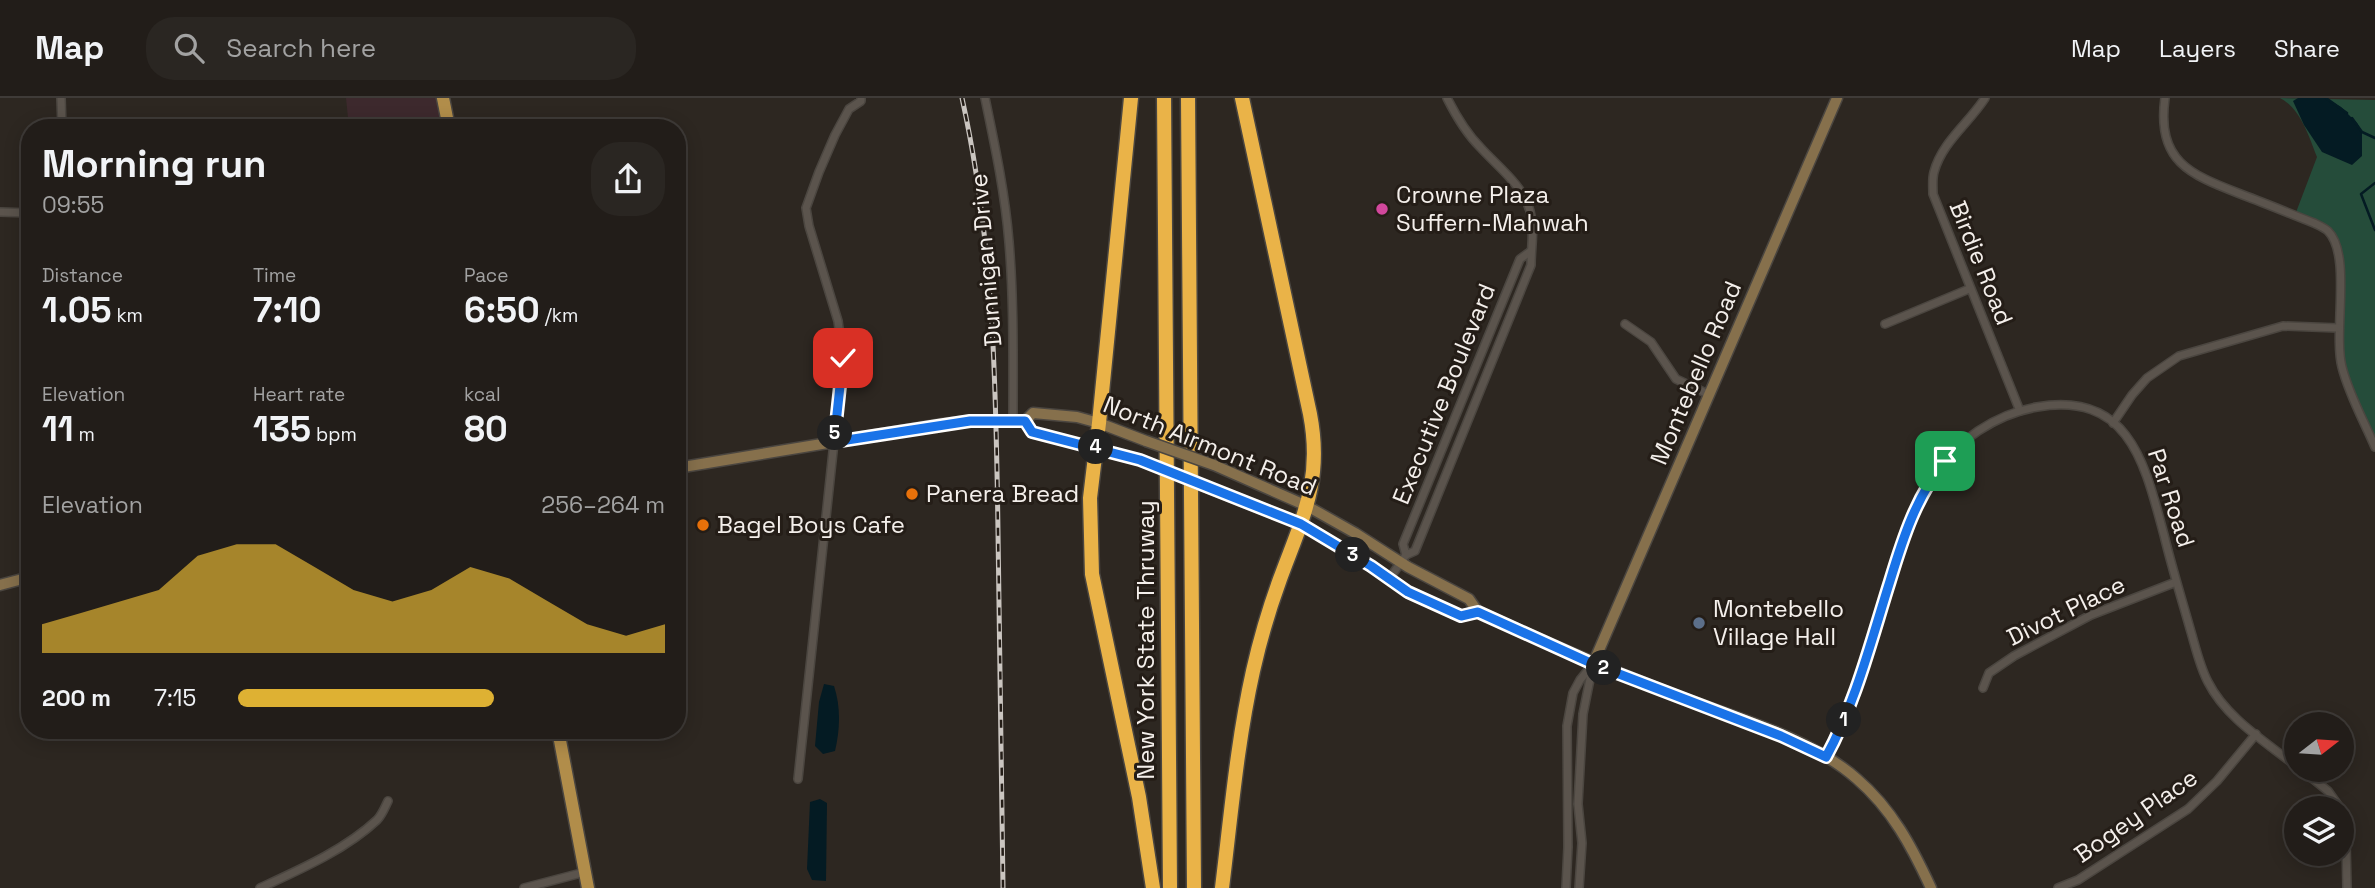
<!DOCTYPE html>
<html lang="en">
<head>
<meta charset="utf-8">
<style>
  :root { --surface:#221d19; --page:#2a2622; --text:#f1f3f6; --muted:#a2a2a2; --line:#3f3b38; --accent:#deb133 }
  body { margin:0; font-family:"Space Grotesk",sans-serif; background:var(--page); color:var(--text); height:100vh; display:flex; flex-direction:column; font-size:26px; white-space:nowrap }
  * { box-sizing:border-box; margin:0 }
  p { font-size:23px; color:var(--muted) }
  .icon { flex:none; width:38px; height:38px; fill:none; stroke:currentColor; stroke-width:2; stroke-linecap:round; stroke-linejoin:round }
  .map { position:relative; flex:1; overflow:hidden }
  .details { position:absolute; left:21px; top:21px; width:665px; height:620px; display:flex; flex-direction:column; background:var(--surface); border-radius:28px; box-shadow:0 4px 18px #0003,0 0 0 2px var(--line) }
  .details>* { flex:none }
  .needle { width:46px; rotate:73deg }
  .fabs { position:absolute; left:2284px; top:614px; display:grid; gap:14px }
  .fabs a { display:grid; place-items:center; width:70px; height:70px; border-radius:50%; background:var(--surface); box-shadow:0 4px 18px #0003,0 0 0 2px var(--line); font-size:35px }
  .pin { position:absolute; display:grid; place-items:center; width:60px; height:60px; color:#fff; margin:-30px; border-radius:14px; box-shadow:0 4px 10px #0006 }
  .km { position:absolute; width:35px; height:35px; margin:-18px; border-radius:50%; background:#222; color:#fff; font-size:19px; line-height:35px; text-align:center }
  .round { display:grid; place-items:center; flex:none; width:74px; height:74px; border-radius:28px; background:var(--page) }
  .headline { display:flex; align-items:center; justify-content:space-between; height:119px; padding:0 21px }
  h1 { font-size:38px; font-weight:600; line-height:52px }
  .stats { display:grid; grid-template-columns:repeat(3,1fr); gap:10px; height:119px; padding:7px 21px }
  .stats div { display:grid; align-content:center }
  .stats b { font-size:35px; font-weight:600 }
  .stats small { font-size:19px; font-weight:400 }
  .stats p { font-size:19px }
  .chart { height:196px; padding:14px 21px }
  .chart p { display:flex; justify-content:space-between }
  .chart svg { width:100%; height:126px; margin-top:7px; fill:var(--accent); opacity:.7 }
  ul { padding:0 21px; list-style:none; font-size:23px }
  li { display:grid; grid-template-columns:112px 84px 1fr; align-items:center; height:52px }
  li i { height:18px; border-radius:9px; background:var(--accent) }
  header { display:flex; align-items:center; gap:42px; box-sizing:border-box; height:98px; padding:0 35px; background:var(--surface); border-bottom:2px solid var(--line) }
  header strong { font-size:33px }
  nav { display:flex; gap:38px; margin-inline-start:auto; font-size:24px }
  .search { width:490px; height:63px; background:var(--page); display:flex; align-items:center; gap:18px; box-sizing:border-box; padding:0 24px; border-radius:28px; color:var(--muted); font-size:26px }
  .map>svg:first-child { display:block }
  .commercial { fill:#3d292d }
  .green { fill:#254c3a }
  .water { fill:#041b23 }
  .lines { fill:none; stroke-linecap:round; stroke-linejoin:round }
  .stream { stroke:#041b23; stroke-width:2.5 }
  .street-casing { stroke:#4b4640; stroke-width:10 }
  .secondary-casing { stroke:#4b4640; stroke-width:13 }
  .primary-casing { stroke:#4b4640; stroke-width:15 }
  .highway-casing { stroke:#4b4640; stroke-width:17 }
  .street { stroke:#5b544d; stroke-width:7 }
  .secondary { stroke:#86704c; stroke-width:10 }
  .primary { stroke:#b18d4a; stroke-width:12 }
  .highway { stroke:#eab348; stroke-width:14 }
  .rail-casing { stroke:#cac5c0; stroke-width:5 }
  .rail { stroke:#241d17; stroke-width:2.5; stroke-dasharray:8; stroke-linecap:butt }
  .secondary-bridge-casing { stroke:#4b4640; stroke-width:13; stroke-linecap:butt }
  .secondary-bridge { stroke:#86704c; stroke-width:10 }
  .route-casing { stroke:#fff; stroke-width:14 }
  .route { stroke:#1a73e8; stroke-width:9 }
  .hotel-dot { fill:#d1479c; stroke:#241d17; stroke-width:2.5 }
  .food-dot { fill:#e8710a; stroke:#241d17; stroke-width:2.5 }
  .service-dot { fill:#5c6f8a; stroke:#241d17; stroke-width:2.5 }
  .labels { text-anchor:middle; stroke-width:6; stroke-linejoin:round; paint-order:stroke }
  .poi-label { font-size:24px; fill:#f4efeb; stroke:#241d17; text-anchor:start }
  .street-label { font-size:24px; fill:#f4efeb; stroke:#241d17 }
</style>
</head>
<body>
<header>
<strong>Map</strong>
<div class="search"><svg class="icon" aria-label="search" viewBox="0 0 24 24"><circle cx="10" cy="10" r="6"/><path d="M15 15l6 6"/></svg>Search here</div>
<nav><a>Map</a><a>Layers</a><a>Share</a></nav>
</header>
<div class="map">
<svg width="2375" height="790" viewBox="0 0 2375 790">
  <rect width="100%" height="100%" fill="#2d2721"/>
  <path class="commercial" d="M346,0h91l5,30h-93z"/>
  <path class="green" d="M2280,0l95,2v347l-34,-82 -3,-118 -10,-16 -33,-16 22,-58c-8,-20 -16,-48 -37,-59z"/>
  <g class="water">
    <path d="M2298,0h27l16,9 16,16 5,9v24l-10,9 -30,-13 -18,-27 -11,-24z"/>
    <path d="M824,586l10,2c7,21 6,44 1,65l-12,3 -8,-8 4,-44z"/>
    <path d="M820,701l7,4 -1,78 -14,-1 -5,-11 3,-67z"/>
  </g>
  <g class="lines">
    <g class="stream">
      <path d="M2326,0l21,15"/>
      <path d="M2352,20l10,14 13,6"/>
      <path d="M2375,85l-14,11 14,36"/>
    </g>
    <defs>
      <g id="street">
        <path d="M61,0l1,30"/>
        <path d="M985,0c10,48 20,95 24,144 5,59 4,119 4,178"/>
        <path d="M1985,0c-16,25 -43,44 -51,74 -2,7 -1,15 -1,22l87,217"/>
        <path d="M2165,0c-9,65 27,77 78,97 24,9 48,19 71,28 4,2 11,5 14,8 24,24 5,101 14,136 7,28 22,54 33,80"/>
        <path d="M0,114l30,1"/>
        <path d="M1625,226l26,18 25,37 34,16"/>
        <path d="M1885,226l84,-35"/>
        <path d="M2113,325l19,-28 15,-17 32,-22 104,-30 55,2"/>
        <path d="M1406,457l-3,-11 117,-285 11,-8"/>
        <path d="M1389,481l17,-24 9,-4 116,-286c0,-18 4,-36 -1,-54 -7,-26 -33,-45 -50,-64 -14,-14 -24,-31 -33,-49"/>
        <path d="M1983,590l6,-15 25,-17 77,-41 85,-33"/>
        <path d="M1826,658c32,-56 47,-121 67,-183 10,-34 20,-68 40,-98 24,-34 62,-61 104,-68 93,-16 108,58 127,128 8,33 18,65 27,97 5,17 9,35 17,50 18,36 58,60 88,84"/>
        <path d="M2302,672l26,21 12,17"/>
        <path d="M798,681l45,-421 -5,-37 -29,-95 -3,-18 13,-36 16,-37 14,-26 12,-8v-3"/>
        <path d="M2342,716l4,28 1,46"/>
        <path d="M260,790c39,-18 85,-38 117,-68 5,-5 8,-13 11,-19"/>
        <path d="M524,790l61,-16"/>
        <path d="M1566,790l2,-41 -1,-121 6,-33 7,-13 13,-16"/>
        <path d="M1579,790l3,-45 -4,-39 5,-90 10,-50"/>
        <path d="M2058,790l20,-8 110,-71 29,-28 39,-47"/>
      </g>
      <g id="secondary">
        <path d="M1025,323l7,11 108,28"/>
        <path d="M1214,367l93,41 48,27 53,34 61,32 9,13c65,29 130,57 196,83 59,22 136,42 183,84 35,30 55,68 74,109"/>
        <path d="M677,370l266,-44 26,-3h56l8,-8 44,4 22,6 47,18"/>
        <path d="M1212,391l89,35 70,42 37,26 53,24 17,-4"/>
        <path d="M0,487l30,-8"/>
        <path d="M1593,566l244,-566"/>
      </g>
      <g id="primary">
        <path d="M443,0l6,30"/>
        <path d="M558,632l30,158"/>
      </g>
      <g id="highway">
        <path d="M1131,0l-32,325 -9,75 2,76 47,223 14,91"/>
        <path d="M1164,0l6,790"/>
        <path d="M1188,0l6,790"/>
        <path d="M1222,790c9,-73 15,-145 31,-217 7,-31 16,-62 27,-92 22,-60 43,-98 30,-165l-68,-316"/>
      </g>
    </defs>
    <use href="#street" class="street-casing"/>
    <use href="#secondary" class="secondary-casing"/>
    <use href="#primary" class="primary-casing"/>
    <use href="#highway" class="highway-casing"/>
    <use href="#street" class="street"/>
    <use href="#secondary" class="secondary"/>
    <use href="#primary" class="primary"/>
    <use href="#highway" class="highway"/>
    <defs>
      <path id="rail" d="M962,0c32,145 34,286 36,434 2,118 4,237 5,356"/>
    </defs>
    <use href="#rail" class="rail-casing"/>
    <use href="#rail" class="rail"/>
    <defs>
      <g id="secondary-bridge">
        <path d="M1146,343l68,24"/>
        <path d="M1140,362l72,29"/>
      </g>
    </defs>
    <use href="#secondary-bridge" class="secondary-bridge-casing"/>
    <use href="#secondary-bridge" class="secondary-bridge"/>
  </g>
  <g class="lines">
    <defs>
      <path id="route" d="M843,260l-9,84 136,-21h55l7,11 108,28 161,64 70,42 37,26 53,24 17,-4 115,52 188,72 45,21c30,-55 45,-116 64,-176 13,-43 26,-84 55,-120"/>
    </defs>
    <use href="#route" class="route-casing"/>
    <use href="#route" class="route"/>
  </g>
  <circle class="hotel-dot" cx="1382" cy="111" r="7"/>
  <g class="food-dot">
    <circle cx="912" cy="396" r="7"/>
    <circle cx="703" cy="427" r="7"/>
  </g>
  <circle class="service-dot" cx="1699" cy="525" r="7"/>
  <g class="labels">
    <g class="poi-label">
      <text x="1396" y="105">Crowne Plaza<tspan x="1396" dy="28">Suffern-Mahwah</tspan></text>
      <text x="926" y="404">Panera Bread</text>
      <text x="717" y="435">Bagel Boys Cafe</text>
      <text x="1713" y="519">Montebello<tspan x="1713" dy="28">Village Hall</tspan></text>
    </g>
    <g class="street-label">
      <text transform="translate(986 162) rotate(-95)" y="8">Dunnigan Drive</text>
      <text transform="translate(1981 165) rotate(68)" y="8">Birdie Road</text>
      <text transform="translate(1696 275) rotate(-67)" y="8">Montebello Road</text>
      <text transform="translate(1444 296) rotate(-68)" y="8">Executive Boulevard</text>
      <text transform="translate(1210 348) rotate(22)" y="8">North Airmont Road</text>
      <text transform="translate(2171 400) rotate(72)" y="8">Par Road</text>
      <text transform="translate(2066 513) rotate(-26)" y="8">Divot Place</text>
      <text transform="translate(1146 542) rotate(-90)" y="8">New York State Thruway</text>
      <text transform="translate(2136 718) rotate(-35)" y="8">Bogey Place</text>
    </g>
  </g>
</svg>
<div class="fabs">
<a><svg class="needle" viewBox="-14 -14 28 28"><path d="M0-13l5 13h-10z" fill="#e53935"/><path d="M0 13l5-13h-10z" fill="#a2a2a2"/></svg></a>
<a><svg class="icon" aria-label="layers" viewBox="0 0 24 24"><path d="M12 4l9 5-9 5-9-5zM3 14l9 5 9-5"/></svg></a>
</div>
<div class="pin" style="left:1945px;top:363px;background:#1e9e55"><svg class="icon" aria-label="arrive" viewBox="0 0 24 24"><path d="M6 21V4h12l-3 4 3 4H6"/></svg></div>
<div class="pin" style="left:843px;top:260px;background:#d93025"><svg class="icon" aria-label="check" viewBox="0 0 24 24"><path d="M5 12l5 5 9-10"/></svg></div>
<b class="km" style="left:1844px;top:622px">1</b>
<b class="km" style="left:1604px;top:570px">2</b>
<b class="km" style="left:1353px;top:457px">3</b>
<b class="km" style="left:1096px;top:349px">4</b>
<b class="km" style="left:835px;top:335px">5</b>
<section class="details">
<div class="headline"><div><h1>Morning run</h1><p>09:55</p></div><a class="round"><svg class="icon" aria-label="share" viewBox="0 0 24 24"><path d="M12 15V3M7 8l5-5 5 5M5 13v7h14v-7"/></svg></a></div>
<div class="stats">
<div><p>Distance</p><b>1.05<small> km</small></b></div>
<div><p>Time</p><b>7:10</b></div>
<div><p>Pace</p><b>6:50<small> /km</small></b></div>
</div>
<div class="stats">
<div><p>Elevation</p><b>11<small> m</small></b></div>
<div><p>Heart rate</p><b>135<small> bpm</small></b></div>
<div><p>kcal</p><b>80</b></div>
</div>
<div class="chart"><p><span>Elevation</span>256–264 m</p>
<svg viewBox="0 0 160 44" preserveAspectRatio="none"><path d="M0 44V34L10 30L20 26L30 22L40 10L50 6L60 6L70 14L80 22L90 26L100 22L110 14L120 18L130 26L140 34L150 38L160 34V44z"/></svg>
</div>
<ul>
<li><b>200 m</b>7:15<i style="width:60%"></i></li>
</ul>
</section>
</div>
</body>
</html>
